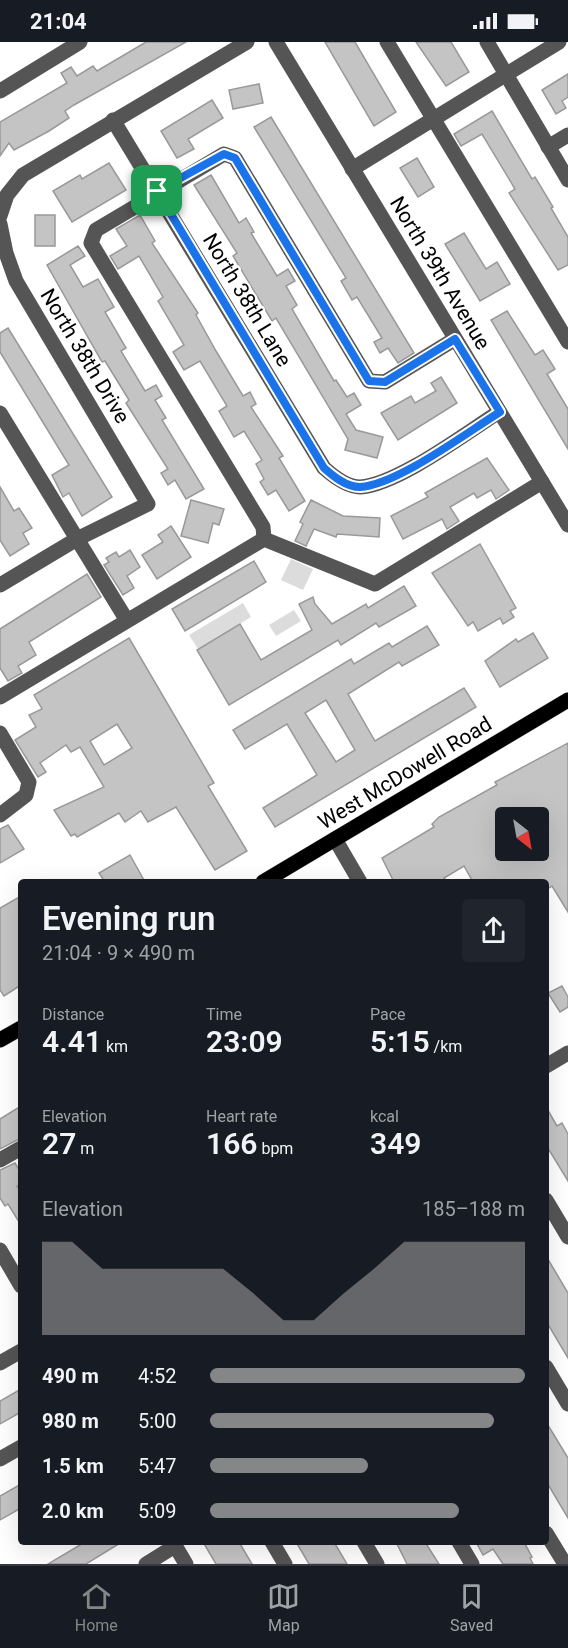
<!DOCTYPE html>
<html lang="en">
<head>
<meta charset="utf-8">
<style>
  :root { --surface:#171b24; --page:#20242c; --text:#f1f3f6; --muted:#9ea1a6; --line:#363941; --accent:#858687 }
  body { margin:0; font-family:Roboto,sans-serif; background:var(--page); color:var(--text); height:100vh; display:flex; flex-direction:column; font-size:22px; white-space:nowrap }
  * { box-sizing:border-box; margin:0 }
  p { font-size:20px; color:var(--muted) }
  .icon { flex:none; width:33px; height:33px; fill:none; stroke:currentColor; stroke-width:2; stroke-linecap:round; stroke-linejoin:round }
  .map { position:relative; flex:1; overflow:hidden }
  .sheet { position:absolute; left:18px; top:837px; width:531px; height:666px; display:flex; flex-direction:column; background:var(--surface); border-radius:6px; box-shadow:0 6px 24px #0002 }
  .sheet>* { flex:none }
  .needle { width:39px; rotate:149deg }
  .fabs { position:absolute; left:495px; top:765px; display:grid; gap:12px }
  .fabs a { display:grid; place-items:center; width:54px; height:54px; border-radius:6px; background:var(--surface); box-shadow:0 6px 24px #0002; font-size:30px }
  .pin { position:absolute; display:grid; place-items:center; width:51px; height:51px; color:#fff; margin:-26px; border-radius:12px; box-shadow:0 3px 9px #0006 }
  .round { display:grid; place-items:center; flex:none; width:63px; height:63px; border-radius:6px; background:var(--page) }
  .head { display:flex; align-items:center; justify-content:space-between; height:102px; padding:0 24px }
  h1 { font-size:33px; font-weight:600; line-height:45px }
  .figures { display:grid; grid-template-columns:repeat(3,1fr); gap:9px; height:102px; padding:6px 24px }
  .figures div { display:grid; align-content:center }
  .figures b { font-size:30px; font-weight:600 }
  .figures small { font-size:16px; font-weight:400 }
  .figures p { font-size:16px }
  .chart { height:168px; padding:12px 24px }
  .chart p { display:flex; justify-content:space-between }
  .chart svg { width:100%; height:108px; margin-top:6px; fill:var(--accent); opacity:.7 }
  ul { padding:0 24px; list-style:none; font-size:20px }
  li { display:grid; grid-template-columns:96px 72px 1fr; align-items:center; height:45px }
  li i { height:15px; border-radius:8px; background:var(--accent) }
  .status { display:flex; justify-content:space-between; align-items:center; height:42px; padding:0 30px; background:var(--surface); direction:ltr }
  .status svg { height:16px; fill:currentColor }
  .tabs { display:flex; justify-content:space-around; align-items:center; height:84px; border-top:2px solid var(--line); background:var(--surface); font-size:16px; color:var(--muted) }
  .tabs a { display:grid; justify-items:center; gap:3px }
  .tabs .active { color:var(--accent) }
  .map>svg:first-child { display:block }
  .green { fill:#dcdcdc }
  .building { fill:#c4c4c4; stroke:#999; stroke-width:1.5; fill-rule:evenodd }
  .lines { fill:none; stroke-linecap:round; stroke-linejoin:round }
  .major-casing { stroke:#dbdbdb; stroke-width:16 }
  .minor { stroke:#555; stroke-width:15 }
  .major { stroke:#000; stroke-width:15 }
  .route-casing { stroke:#fff; stroke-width:12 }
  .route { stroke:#1a73e8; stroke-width:8 }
  .labels { text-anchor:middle; stroke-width:4.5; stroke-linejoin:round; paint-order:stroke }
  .street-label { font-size:21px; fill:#000; stroke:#fff }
</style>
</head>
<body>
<div class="status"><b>21:04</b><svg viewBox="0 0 49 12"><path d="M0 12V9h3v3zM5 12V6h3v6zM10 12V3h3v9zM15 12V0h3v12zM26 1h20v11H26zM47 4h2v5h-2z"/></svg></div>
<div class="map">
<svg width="568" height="1522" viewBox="0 0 568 1522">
  <rect width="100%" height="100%" fill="#fff"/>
  <g class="green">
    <path d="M291,517l22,10 -10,21 -22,-10z"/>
    <path d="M243,561l8,14 -53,32 -9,-14z"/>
    <path d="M294,568l7,11 -25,15 -7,-11z"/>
  </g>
  <g class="building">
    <path d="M146,0h40l-112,63 -9,6 4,7 -20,13 -35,19 -5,-7 -9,13v-34l67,-39 -6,-10 10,-6 6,9 16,-10 4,5z"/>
    <path d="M325,0h30l41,70 -22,14z"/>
    <path d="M416,0h35l18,30 -23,14z"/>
    <path d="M568,32v23l-6,4 4,7 -10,6 -14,-24z"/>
    <path d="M259,42l4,19 -30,6 -4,-19z"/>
    <path d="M212,58l11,18 -35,21 6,10 -17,9 -16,-27z"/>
    <path d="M492,69l40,68 3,-2 18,30 -2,1 17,29v28l-10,5 -49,-77 6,-4 -33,-55 -21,12 -7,-12z"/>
    <path d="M271,75l143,236 -16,10 -10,-15 -8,5 -6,-11 8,-4 -25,-41 -5,3 -11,-19 5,-3 -92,-151z"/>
    <path d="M417,116l17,29 -16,10 -18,-29z"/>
    <path d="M109,121l17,27 -54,32 -19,-31 27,-16 2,4z"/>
    <path d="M211,133l28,48 7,-5 8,14 -3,1 26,43 11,-7 7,12 -9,5 11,19 -5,4 42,72 2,-1 11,17 7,-4 7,12 -15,9 10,16 27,7 -6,21 -32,-8 3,-11 -72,-121 -4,3 -39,-65 4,-3 -43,-68z"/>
    <rect x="35" y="173" width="20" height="31"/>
    <path d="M140,173l15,26 -3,2 46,70 -2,2 20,36 27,45 7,-4 6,12 -5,3 32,49 -4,2 26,43 -16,10 -13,-21 -8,5 -8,-13 4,-3 -8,-15 6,-4 -18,-29 -10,6 -15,-26 8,-5 -27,-45 -16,9 -11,-18 11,-7 -26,-44 5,-4 -24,-41 -21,13 -8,-13 17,-10 -11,-17z"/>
    <path d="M464,191l22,36 11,-7 13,22 -30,17 -35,-57z"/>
    <path d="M78,204l7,10 -15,9 13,22 15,-8 16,28 -9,5 21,36 -5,3 24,40 11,-6 6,11 -7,4 11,18 -4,2 42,69 -18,10 -11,-19 -7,5 -7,-12 7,-4 -42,-66 3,-3 -24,-39 -3,1 -55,-97z"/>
    <path d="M507,269l28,44 8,-5 12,19 -8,5 21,35v40l-77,-129z"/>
    <path d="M8,286l104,169 -30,19 -13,-23 -6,4 -11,-22 17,-10 -69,-113v-19z"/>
    <path d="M441,335l16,26 -59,37 -17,-27 30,-17 4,7 21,-12 -5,-8z"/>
    <path d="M487,416l22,32 -13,9 -5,-9 -14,8 -3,-5 -24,14 9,14 -12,8 -5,-10 -39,20 -12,-23 37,-19 -3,-4z"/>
    <path d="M0,445l14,24 5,-3 13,20 -9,5 6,11 -19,12 -10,-16z"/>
    <path d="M191,458l33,9 -5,16 -6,-2 -5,20 -27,-7z"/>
    <path d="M311,458l32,16 37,2 -1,19 -42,-3 -1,3 -22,-8 -8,17 -11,-5 8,-17 -3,-2z"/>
    <path d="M171,484l20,31 -34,22 -15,-24 21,-13 -5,-7z"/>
    <path d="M480,502l36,64 -6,3 4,6 -11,7 -3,-6 -22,13 -5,-9 -5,4 -36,-53z"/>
    <path d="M130,508l10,17 -13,9 7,12 -11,7 -19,-30 5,-3 -3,-4 10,-6 3,5z"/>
    <path d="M254,519l12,21 -81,49 -13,-22z"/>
    <path d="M87,532l14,23 -72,45 7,13 -18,11 4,7 -14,8 -8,-13v-39z"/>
    <path d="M404,544l12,20 -37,21 -3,-4 -35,22 -3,-5 -109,65 -32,-55 43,-26 21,36 51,-30 -13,-26 14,-7 2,7 17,20 34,-20 2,4z"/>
    <path d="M427,584l12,19 -37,21 -3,-4 -51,32 27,47 89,-53 12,19 -201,120 -12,-19 54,-33 -30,-51 -42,25 -12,-19 118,-71 3,5 35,-21 3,4zM326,658l29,50 -19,12 -31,-49z"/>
    <path d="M533,591l15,25 -48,29 -15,-26 31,-22 2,3z"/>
    <path d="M129,596l85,145 -6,3 39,65 -32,19 -39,-63 -28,15 -7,-11 -16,11 -6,-9 -42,24 -2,-3 -4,2 -17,-26 50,-23 -24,-40 -9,5 -5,-7 -26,18 6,9 -8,5 -23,-37 21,-13 -7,-12 13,-6 -8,-14zM117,682l15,24 -28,17 -14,-24z"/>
    <path d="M568,701v169l-16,-26 -6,4v-8h-73l-9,-16 -20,12 3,4h-53l-12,-24 52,-31 -2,-3 7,-7 58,-32 -2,-3zM497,776h41v32h-33l-9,-14 9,-5z"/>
    <path d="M8,783l16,24 -24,14v-34z"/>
    <path d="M130,813l15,27h-40l-6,-9z"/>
    <path d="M21,854v89l-17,11 -4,-6v-82z"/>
    <path d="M562,944l6,11v10l-8,5 -12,-19z"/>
    <path d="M21,1064v32l-21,11v-30z"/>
    <path d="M546,1065l11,19 5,-3 6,11v47l-22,-36z"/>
    <path d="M15,1121l6,10v11l-4,2 4,7v32l-13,-21 -3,2 -5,-8v-28z"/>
    <path d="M546,1214l22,37v65l-22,-37z"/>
    <path d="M21,1347v23l-21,12v-23z"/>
    <path d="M546,1380l22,36v60l-22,-37z"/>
    <path d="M21,1442v24l-21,12v-24z"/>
    <path d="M85,1500h37l-36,22h-38z"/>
    <path d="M203,1500h36l13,22h-36z"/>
    <path d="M296,1500h38l13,22h-38z"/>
    <path d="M396,1500h29l14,22h-32z"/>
    <path d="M476,1500h48l8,15 -2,1 3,6h-30l-10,-15 -10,6z"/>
  </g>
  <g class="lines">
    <defs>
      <g id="major">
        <path d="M263,840l305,-182"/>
        <path d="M0,998l21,-12"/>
      </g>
    </defs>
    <use href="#major" class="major-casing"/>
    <g class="minor">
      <path d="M276,0l292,483"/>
      <path d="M387,0l181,300"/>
      <path d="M487,0l81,138"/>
      <path d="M0,49l80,-49"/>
      <path d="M113,78l211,348c9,8 23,19 36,19 37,-2 106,-54 139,-75"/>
      <path d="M548,105l20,-12"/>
      <path d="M352,127l207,-127"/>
      <path d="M0,174l7,-21 16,-20 224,-133"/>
      <path d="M0,182l6,29 10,28 132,223 -71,35 -77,46"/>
      <path d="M0,371l126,206"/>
      <path d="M264,497l-1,-12 -172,-284 5,-13 128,-76 11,4 134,223 16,1 70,-43"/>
      <path d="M0,655l264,-158 111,45 167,-102"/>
      <path d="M0,691l29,49 -3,13 -26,20"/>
      <path d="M335,797l25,43"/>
      <path d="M546,1024l22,-13"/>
      <path d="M0,1118l21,-12"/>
      <path d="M546,1158l22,37"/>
      <path d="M0,1208l21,36"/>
      <path d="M0,1321l21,-12"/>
      <path d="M546,1325l22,37"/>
      <path d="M0,1417l21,-12"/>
      <path d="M546,1491l19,31"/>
      <path d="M173,1500l13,22"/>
      <path d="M272,1500l13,22"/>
      <path d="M364,1500l13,22"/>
      <path d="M459,1500l13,22"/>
      <path d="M146,1522l29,-18"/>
    </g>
    <use href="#major" class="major"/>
  </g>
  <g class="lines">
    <defs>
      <path id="route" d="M224,112l11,4 134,223 16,1 70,-43 45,73c-34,21 -103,73 -140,75 -14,0 -27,-11 -36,-19l-167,-277z"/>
    </defs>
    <use href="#route" class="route-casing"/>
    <use href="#route" class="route"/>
  </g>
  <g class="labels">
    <g class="street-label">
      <text transform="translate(440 231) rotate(59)" y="7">North 39th Avenue</text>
      <text transform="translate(247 258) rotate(59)" y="7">North 38th Lane</text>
      <text transform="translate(85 314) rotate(59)" y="7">North 38th Drive</text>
      <text transform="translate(405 731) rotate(-31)" y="7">West McDowell Road</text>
    </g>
  </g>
</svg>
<div class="fabs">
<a><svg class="needle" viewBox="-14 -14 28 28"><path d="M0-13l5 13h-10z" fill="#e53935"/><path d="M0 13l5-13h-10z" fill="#9ea1a6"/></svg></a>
</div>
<div class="pin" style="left:157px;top:149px;background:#1e9e55"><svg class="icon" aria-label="arrive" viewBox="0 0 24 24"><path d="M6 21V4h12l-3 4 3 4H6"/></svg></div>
<section class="sheet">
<div class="head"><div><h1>Evening run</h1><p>21:04 · 9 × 490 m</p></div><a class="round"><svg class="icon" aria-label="share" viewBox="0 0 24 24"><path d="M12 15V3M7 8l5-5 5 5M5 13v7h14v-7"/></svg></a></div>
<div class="figures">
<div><p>Distance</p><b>4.41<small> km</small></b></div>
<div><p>Time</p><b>23:09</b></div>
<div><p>Pace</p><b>5:15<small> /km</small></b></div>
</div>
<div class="figures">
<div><p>Elevation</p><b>27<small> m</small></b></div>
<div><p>Heart rate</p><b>166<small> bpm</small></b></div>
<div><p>kcal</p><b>349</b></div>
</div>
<div class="chart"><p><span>Elevation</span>185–188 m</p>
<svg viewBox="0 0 160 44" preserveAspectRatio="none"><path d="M0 44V6L10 6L20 17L30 17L40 17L50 17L60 17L70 27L80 38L90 38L100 27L110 17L120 6L130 6L140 6L150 6L160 6V44z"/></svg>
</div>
<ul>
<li><b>490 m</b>4:52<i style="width:100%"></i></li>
<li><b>980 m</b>5:00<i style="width:90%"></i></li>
<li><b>1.5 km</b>5:47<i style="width:50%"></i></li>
<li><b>2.0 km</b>5:09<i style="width:79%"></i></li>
</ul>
</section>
</div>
<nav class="tabs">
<a class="active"><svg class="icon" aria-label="home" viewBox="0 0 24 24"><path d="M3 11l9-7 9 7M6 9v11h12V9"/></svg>Home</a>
<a><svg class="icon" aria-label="map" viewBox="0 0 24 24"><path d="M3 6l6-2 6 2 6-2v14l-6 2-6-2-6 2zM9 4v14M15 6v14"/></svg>Map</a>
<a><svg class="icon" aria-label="saved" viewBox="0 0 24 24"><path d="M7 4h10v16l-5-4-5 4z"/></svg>Saved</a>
</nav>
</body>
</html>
